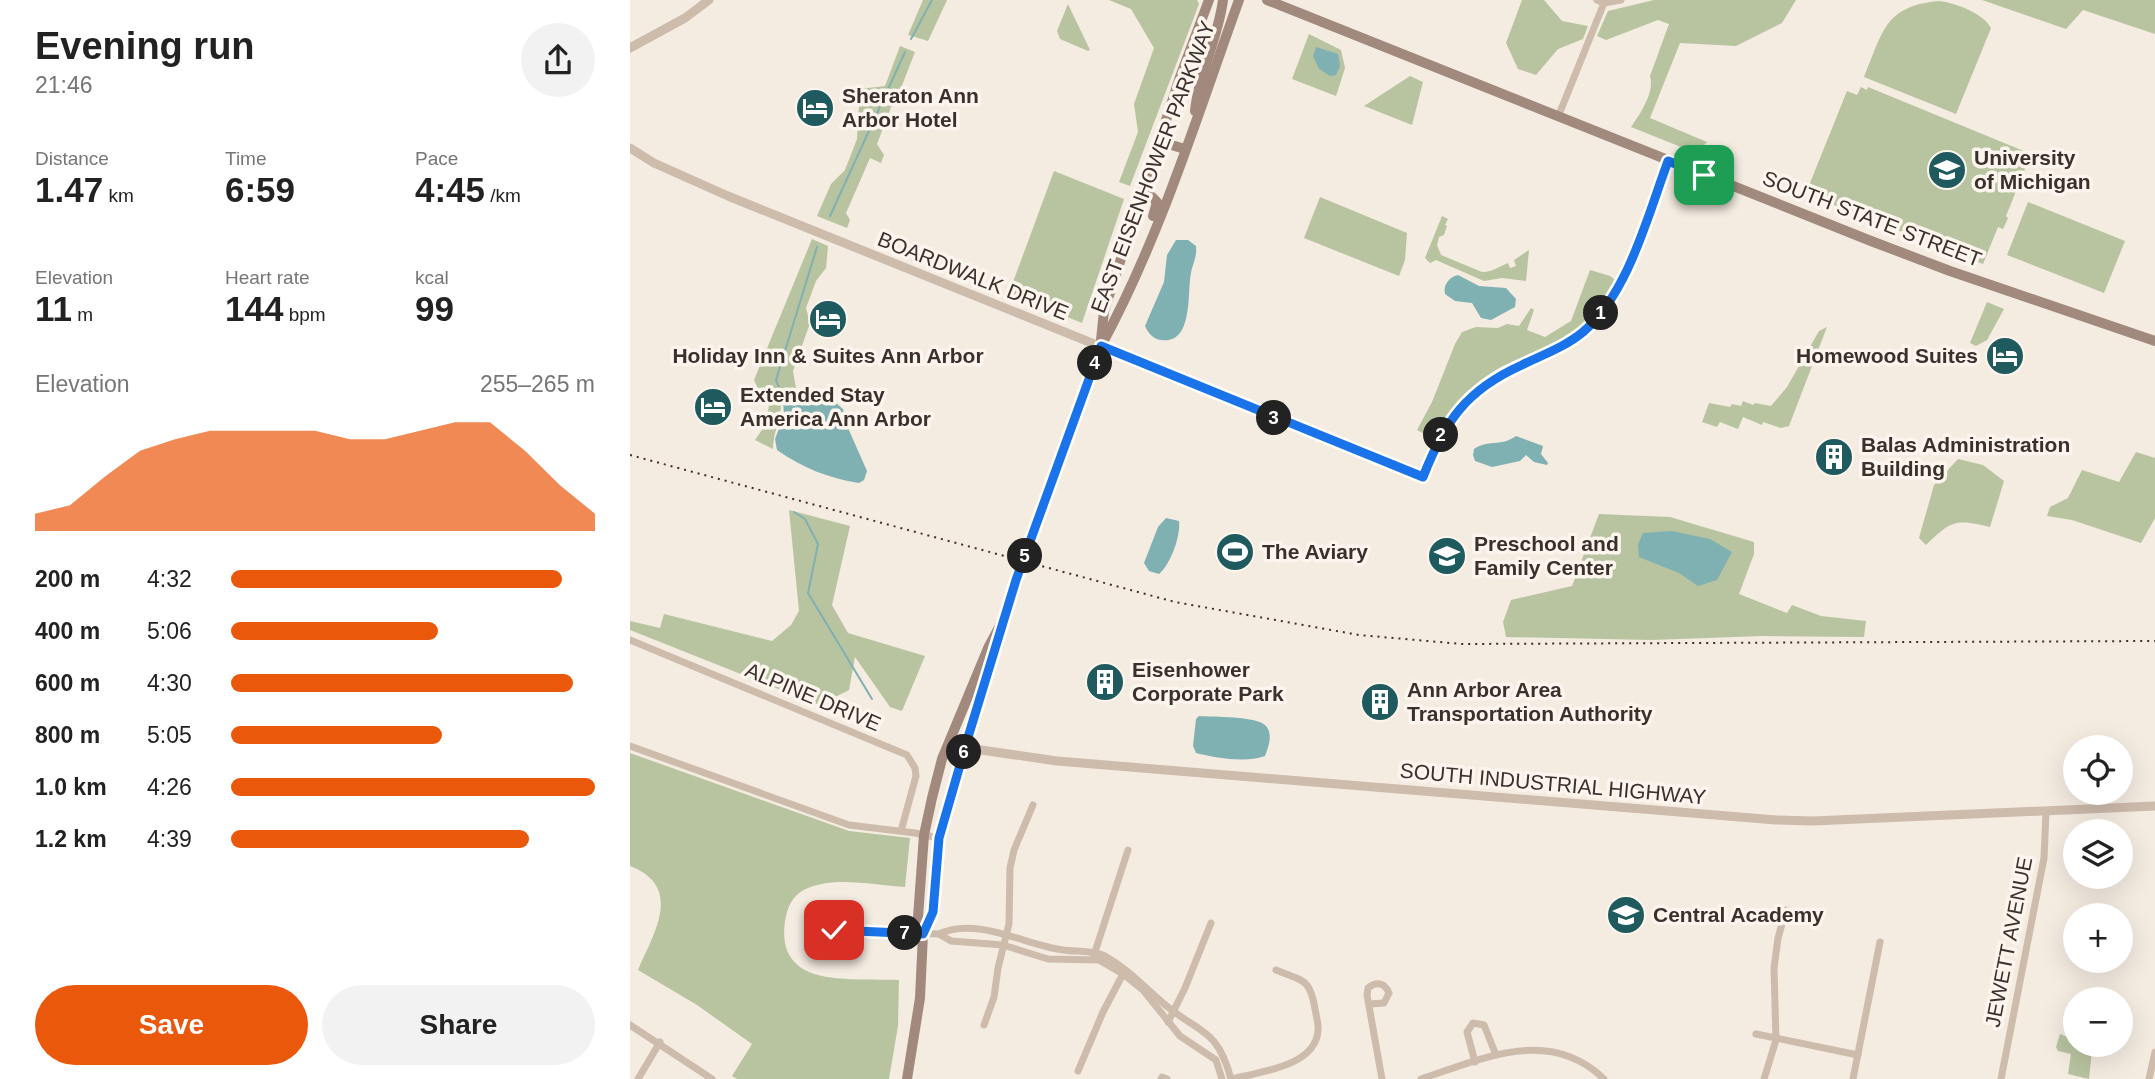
<!DOCTYPE html>
<html lang="en">
<head>
<meta charset="utf-8">
<style>
  :root { --surface:#fff; --page:#f2f2f2; --text:#222; --muted:#767676; --accent:#ea580c }
  body { margin:0; font-family:Arial,sans-serif; background:var(--page); color:var(--text); height:100vh; display:flex; flex-direction:column; font-size:26px; white-space:nowrap }
  * { box-sizing:border-box; margin:0 }
  p { font-size:23px; color:var(--muted) }
  .icon { flex:none; width:38px; height:38px; fill:none; stroke:currentColor; stroke-width:2; stroke-linecap:round; stroke-linejoin:round }
  .map { position:relative; flex:1; overflow:hidden }
  .panel { display:flex; flex-direction:column; background:var(--surface); width:630px }
  .panel>* { flex:none }
  .controls { position:absolute; left:1433px; top:735px; display:grid; gap:14px }
  .controls a { display:grid; place-items:center; width:70px; height:70px; border-radius:50%; background:var(--surface); box-shadow:0 7px 28px #0002; font-size:35px }
  .pin { position:absolute; display:grid; place-items:center; width:60px; height:60px; color:#fff; margin:-30px; border-radius:14px; box-shadow:0 4px 10px #0006 }
  .km { position:absolute; width:35px; height:35px; margin:-18px; border-radius:50%; background:#222; color:#fff; font-size:19px; line-height:35px; text-align:center }
  .round { display:grid; place-items:center; flex:none; width:74px; height:74px; border-radius:37px; background:var(--page) }
  .overview { display:flex; align-items:center; justify-content:space-between; height:119px; padding:0 35px }
  h1 { font-size:38px; font-weight:700; line-height:52px }
  .metrics { display:grid; grid-template-columns:repeat(3,1fr); gap:10px; height:119px; padding:7px 35px }
  .metrics div { display:grid; align-content:center }
  .metrics b { font-size:35px; font-weight:700 }
  .metrics small { font-size:19px; font-weight:400 }
  .metrics p { font-size:19px }
  .chart { height:196px; padding:14px 35px }
  .chart p { display:flex; justify-content:space-between }
  .chart svg { width:100%; height:126px; margin-top:7px; fill:var(--accent); opacity:.7 }
  .cta { display:flex; gap:14px; margin-top:auto; padding:14px 35px }
  .cta a { flex:1; height:80px; border-radius:42px; background:var(--accent); color:#fff; font-size:28px; font-weight:700; line-height:80px; text-align:center }
  .cta a+a { background:var(--page); color:var(--text) }
  ul { padding:0 35px; list-style:none; font-size:23px }
  li { display:grid; grid-template-columns:112px 84px 1fr; align-items:center; height:52px }
  li i { height:18px; border-radius:9px; background:var(--accent) }
  main { display:flex; flex:1; min-height:0 }
  .map>svg:first-child { display:block }
  .green { fill:#b8c4a0 }
  .water { fill:#7fb0b2 }
  .lines { fill:none; stroke-linecap:round; stroke-linejoin:round }
  .stream { stroke:#7fb0b2; stroke-width:2 }
  .minor { stroke:#cdbbac; stroke-width:7 }
  .tertiary { stroke:#cdbbac; stroke-width:9 }
  .secondary { stroke:#a18a7d; stroke-width:10 }
  .rail { stroke:#3b302b; stroke-width:2; stroke-dasharray:2 5; stroke-linecap:butt }
  .secondary-bridge { stroke:#a18a7d; stroke-width:10 }
  .route-casing { stroke:#fff; stroke-width:14 }
  .route { stroke:#1a73e8; stroke-width:9 }
  .labels { text-anchor:middle; stroke-width:7; stroke-linejoin:round; paint-order:stroke }
  .poi-label { font-size:21px; font-weight:bold; fill:#3b302b; stroke:#fbf5ee; text-anchor:start }
  .street-label { font-size:21px; fill:#3b302b; stroke:#fbf5ee }
</style>
</head>
<body>
<main>
<section class="panel">
<div class="overview"><div><h1>Evening run</h1><p>21:46</p></div><a class="round"><svg class="icon" aria-label="share" viewBox="0 0 24 24"><path d="M12 15V3M7 8l5-5 5 5M5 13v7h14v-7"/></svg></a></div>
<div class="metrics">
<div><p>Distance</p><b>1.47<small> km</small></b></div>
<div><p>Time</p><b>6:59</b></div>
<div><p>Pace</p><b>4:45<small> /km</small></b></div>
</div>
<div class="metrics">
<div><p>Elevation</p><b>11<small> m</small></b></div>
<div><p>Heart rate</p><b>144<small> bpm</small></b></div>
<div><p>kcal</p><b>99</b></div>
</div>
<div class="chart"><p><span>Elevation</span>255–265 m</p>
<svg viewBox="0 0 160 44" preserveAspectRatio="none"><path d="M0 44V38L10 35L20 25L30 16L40 12L50 9L60 9L70 9L80 9L90 12L100 12L110 9L120 6L130 6L140 16L150 28L160 38V44z"/></svg>
</div>
<ul>
<li><b>200 m</b>4:32<i style="width:91%"></i></li>
<li><b>400 m</b>5:06<i style="width:57%"></i></li>
<li><b>600 m</b>4:30<i style="width:94%"></i></li>
<li><b>800 m</b>5:05<i style="width:58%"></i></li>
<li><b>1.0 km</b>4:26<i style="width:100%"></i></li>
<li><b>1.2 km</b>4:39<i style="width:82%"></i></li>
</ul>
<div class="cta"><a>Save</a><a>Share</a></div>
</section>
<div class="map">
<svg width="1525" height="1079" viewBox="0 0 1525 1079">
  <rect width="100%" height="100%" fill="#f4ebe1"/>
  <g class="green">
    <path d="M293,0h24l-19,41 -20,-6z"/>
    <path d="M479,0h88l2,4 -69,182 -11,-4 19,-50 -4,-28 20,-56 -23,-39z"/>
    <path d="M892,0h22l18,21 26,5 -5,13 -25,10 -22,26 -18,-6 -12,-26z"/>
    <path d="M1024,0h142l-14,23 -46,23 -56,-3 -30,75 57,24 -11,11 -65,-26c9,-13 24,-35 19,-51l19,-52 -11,-4 -52,20 -9,-4 11,-25z"/>
    <path d="M1352,0h173v34l-72,-24 -17,19z"/>
    <path d="M1309,1c17,2 44,12 52,27l-35,86 -92,-37c19,-45 20,-71 75,-76z"/>
    <path d="M438,4l22,46 -2,1 -28,-12 -3,-8z"/>
    <path d="M679,34l32,16 4,18 -9,28 -44,-17z"/>
    <path d="M270,46l15,6 -16,41 1,12 -9,2 -14,37 7,11 -3,8 -11,-5 -24,55 4,7 -3,8 -30,-12 14,-32 14,-14 12,-31 3,-50 25,-3z"/>
    <path d="M780,76l13,6 -11,43 -48,-19z"/>
    <path d="M1231,87l6,3 1,-3 163,67 -25,62 2,2 -5,11 -5,-2 -15,37 -172,-68 -3,-8 39,-97 10,4z"/>
    <path d="M424,171l70,28 -42,124 -73,-30z"/>
    <path d="M690,197l87,36 -2,27 -6,16 -95,-38z"/>
    <path d="M1398,202l97,39 -21,52 -97,-38z"/>
    <path d="M812,216l6,3 -3,6 2,1 -3,9 -5,2 -2,8 4,10 41,17c10,0 17,-5 26,-9l2,5 6,-2 -2,-6 15,-10 -3,31 -24,-3 -18,3 -48,-21 -6,3 -5,-5z"/>
    <path d="M182,239l16,7 -2,22 -10,13 -10,27 4,15 -17,48 3,17 -15,12c1,18 -8,31 -8,49l-18,-9 11,-16 4,-25 -10,-6 -6,-13z"/>
    <path d="M960,270l20,6 5,4c-9,16 -17,32 -31,44 -24,20 -53,29 -81,42 -30,16 -54,42 -69,73l-17,-9 15,-28 23,-58 7,-12 14,-5 22,1 9,-4 12,2 12,-18 3,2 -7,20 18,7 26,-16z"/>
    <path d="M1357,302l17,7 -17,31 -11,6 -6,-3z"/>
    <path d="M1197,327l-38,99 -8,2 -18,-6 -1,3 -19,-8 -5,12 -18,-7 -3,5 -15,-5 7,-19 21,4 2,-3 9,2 2,-5 10,4 2,-2 16,3 16,-19 32,-56z"/>
    <path d="M1506,452l19,6v60l-14,25 -69,-23 -25,-4 3,-9 18,-9 14,-28 37,12z"/>
    <path d="M1328,459l25,6 21,16 -14,46c-35,-8 -38,-7 -64,18l-7,-7 15,-53z"/>
    <path d="M159,510l61,16 -18,79 16,28 77,23 -23,55 -12,-4 -35,-50 -6,33 -30,15 -189,-75v-9l30,7 4,-14 108,27 19,-16 8,-14z"/>
    <path d="M969,514l71,3 84,25v12l-15,40 48,19 5,-8 29,11 45,5 -2,16 -101,-1 -112,4 -145,-3 -3,-15 8,-22 61,-14z"/>
    <path d="M0,753l219,78 61,7 -5,49c-30,-2 -69,-11 -97,1 -13,5 -19,15 -22,28 -6,29 2,51 32,59 21,6 59,4 81,5l-1,46 -9,53h-152l-5,-3 20,-32 -55,-39 -59,-35c16,-37 46,-83 -8,-104z"/>
    <path d="M1430,1034l15,6 1,5h8l8,5 -3,29 -21,-5 3,-20 -13,-3 -2,-4z"/>
  </g>
  <g class="water">
    <path d="M686,47l22,7 2,12 -4,9 -6,1 -11,-7 -6,-13z"/>
    <path d="M546,240h12l8,6c1,12 -3,16 -5,27 -4,18 3,72 -30,67 -8,-1 -13,-7 -16,-14l19,-44 3,-27z"/>
    <path d="M828,275l21,11 27,2 10,11 -1,8 -24,13 -10,-2 -9,-15 -17,-2 -10,-7c-2,-9 4,-17 13,-19z"/>
    <path d="M165,391l41,12 7,6 5,19 19,43 -3,9 -5,3c-31,-5 -56,-15 -82,-33l-2,-11 9,-23 -1,-17z"/>
    <path d="M886,436l27,10 -2,8 7,9 -1,2 -13,-3 -8,-7 -6,6 -28,6 -17,-6 -2,-6 1,-6c15,-10 27,-2 42,-13z"/>
    <path d="M536,518l13,3c2,15 -9,44 -20,53l-10,-3 -5,-8 14,-36z"/>
    <path d="M1042,531l38,8 22,13 -15,28 -19,6 -19,-13 -40,-16 -1,-13 5,-11z"/>
    <path d="M569,716c15,1 56,0 66,9 9,8 3,23 0,31 -19,7 -49,2 -69,-3l-3,-7 3,-27z"/>
  </g>
  <g class="lines">
    <g class="stream">
      <path d="M281,39l21,-39"/>
      <path d="M200,216l75,-164"/>
      <path d="M154,400l-8,-20 41,-133"/>
      <path d="M164,512l11,7 13,25 -10,49 64,106"/>
    </g>
    <g class="minor">
      <path d="M967,0l7,3 17,-3"/>
      <path d="M928,117l46,-114"/>
      <path d="M0,640l277,115 8,13 1,8 -15,55"/>
      <path d="M0,746l219,79 66,8 24,5"/>
      <path d="M204,930l105,4 12,7 52,4 45,14 51,1 24,14 20,16 37,46 36,24 6,19"/>
      <path d="M309,934c38,-18 86,11 124,16 14,2 29,0 42,6 23,13 38,30 58,47 34,30 54,23 68,76"/>
      <path d="M464,955l34,-105"/>
      <path d="M740,1004l14,-1 5,-10c-4,-10 -12,-12 -21,-5l-1,7 15,84"/>
      <path d="M538,1022l17,-34 26,-65"/>
      <path d="M0,1025l82,54"/>
      <path d="M354,1025l10,-28 4,-29 11,-44 1,-56 4,-18 19,-45"/>
      <path d="M1126,1034l102,21"/>
      <path d="M845,1062l-8,-30 6,-9 11,2 12,30"/>
      <path d="M448,1071l25,-59 21,-40"/>
      <path d="M8,1079l22,-37"/>
      <path d="M531,1079l1,-2 5,2"/>
      <path d="M602,1079c26,-7 83,-12 86,-48 1,-7 -2,-15 -3,-22 -5,-31 -12,-28 -39,-39"/>
      <path d="M791,1079c61,-20 128,-53 183,0"/>
      <path d="M1134,1079l12,-39 -2,-72 4,-30 8,-28"/>
      <path d="M1223,1079l27,-137"/>
      <path d="M1371,1079l43,-221 2,-46"/>
      <path d="M1519,1079l6,-27"/>
    </g>
    <g class="tertiary">
      <path d="M0,48l55,-30 24,-18"/>
      <path d="M0,148l24,15 74,33 695,281c17,-45 39,-83 84,-106 33,-16 66,-27 91,-54 32,-35 53,-111 70,-156"/>
      <path d="M320,742l31,8 76,11 719,59 37,1 342,-15"/>
    </g>
    <g class="secondary">
      <path d="M637,0l604,241 79,30 205,70"/>
      <path d="M565,111c4,-38 23,-72 28,-111"/>
      <path d="M536,130v9l2,5 17,5"/>
      <path d="M511,195l11,2 5,5 -4,14"/>
      <path d="M471,340l3,-29 76,-234 29,-77"/>
      <path d="M400,542l71,-196c59,-108 96,-230 138,-346"/>
      <path d="M293,934l10,-22 6,-74 8,-32 69,-226"/>
      <path d="M277,1079l13,-81 3,-64 -5,-17 6,-82 8,-37 10,-39 47,-113 15,-28"/>
    </g>
    <path class="rail" d="M0,455l545,147 184,33 103,9 693,-3"/>
    <path class="secondary-bridge" d="M386,580l14,-38"/>
  </g>
  <g class="lines">
    <defs>
      <path id="route" d="M204,930l89,4 10,-22 6,-74 30,-104 47,-154 85,-234 322,131c22,-56 43,-87 99,-112 20,-10 43,-18 61,-33 45,-38 65,-117 85,-171l36,14"/>
    </defs>
    <use href="#route" class="route-casing"/>
    <use href="#route" class="route"/>
  </g>
  <defs>
    <symbol id="hotel-disc" viewBox="-11 -11 22 22"><circle r="9.5" fill="#1f5a5e" stroke="#fbf5ee"/><path d="M-6-4.5h1.5V1H6V5H4.5V3h-9V5H-6ZM-4 0a1.8 1.8 0 1 1 3.6 0ZM.5 0V-2.5h3Q6-2.5 6 0Z" fill="#fff"/></symbol>
    <symbol id="university-disc" viewBox="-11 -11 22 22"><circle r="9.5" fill="#1f5a5e" stroke="#fbf5ee"/><path d="M0-5L7-2L0 1L-7-2ZM-4 1L0 2.5L4 1V4Q0 6-4 4Z" fill="#fff"/></symbol>
    <symbol id="building-disc" viewBox="-11 -11 22 22"><circle r="9.5" fill="#1f5a5e" stroke="#fbf5ee"/><path d="M-4-6H4V6H1V3H-1V6H-4ZM-2.5-4.3h1.7v1.8h-1.7ZM.8-4.3h1.7v1.8H.8ZM-2.5-1h1.7V.8h-1.7ZM.8-1h1.7V.8H.8Z" fill="#fff"/></symbol>
    <symbol id="stadium-disc" viewBox="-11 -11 22 22"><circle r="9.5" fill="#1f5a5e" stroke="#fbf5ee"/><path d="M0-5a6.5 5 0 1 0 0 10a6.5 5 0 1 0 0-10ZM-3.5-1.8h7v3.6h-7Z" fill="#fff"/></symbol>
    <symbol id="school-disc" viewBox="-11 -11 22 22"><circle r="9.5" fill="#1f5a5e" stroke="#fbf5ee"/><path d="M0-5L7-2L0 1L-7-2ZM-4 1L0 2.5L4 1V4Q0 6-4 4Z" fill="#fff"/></symbol>
  </defs>
  <g fill-rule="evenodd">
    <use href="#hotel-disc" x="163" y="86" width="44" height="44"/>
    <use href="#university-disc" x="1295" y="148" width="44" height="44"/>
    <use href="#hotel-disc" x="176" y="297" width="44" height="44"/>
    <use href="#hotel-disc" x="1353" y="334" width="44" height="44"/>
    <use href="#hotel-disc" x="61" y="385" width="44" height="44"/>
    <use href="#building-disc" x="1182" y="435" width="44" height="44"/>
    <use href="#stadium-disc" x="583" y="530" width="44" height="44"/>
    <use href="#school-disc" x="795" y="534" width="44" height="44"/>
    <use href="#building-disc" x="453" y="660" width="44" height="44"/>
    <use href="#building-disc" x="728" y="680" width="44" height="44"/>
    <use href="#school-disc" x="974" y="893" width="44" height="44"/>
  </g>
  <g class="labels">
    <g class="poi-label">
      <text x="212" y="103">Sheraton Ann<tspan x="212" dy="24">Arbor Hotel</tspan></text>
      <text x="1344" y="165">University<tspan x="1344" dy="24">of Michigan</tspan></text>
      <text x="198" y="363" text-anchor="middle">Holiday Inn &amp; Suites Ann Arbor</text>
      <text x="1348" y="363" text-anchor="end">Homewood Suites</text>
      <text x="110" y="402">Extended Stay<tspan x="110" dy="24">America Ann Arbor</tspan></text>
      <text x="1231" y="452">Balas Administration<tspan x="1231" dy="24">Building</tspan></text>
      <text x="844" y="551">Preschool and<tspan x="844" dy="24">Family Center</tspan></text>
      <text x="632" y="559">The Aviary</text>
      <text x="502" y="677">Eisenhower<tspan x="502" dy="24">Corporate Park</tspan></text>
      <text x="777" y="697">Ann Arbor Area<tspan x="777" dy="24">Transportation Authority</tspan></text>
      <text x="1023" y="922">Central Academy</text>
    </g>
    <g class="street-label">
      <text transform="translate(523 167) rotate(-69)" y="7">EAST EISENHOWER PARKWAY</text>
      <text transform="translate(1242 219) rotate(21)" y="7">SOUTH STATE STREET</text>
      <text transform="translate(343 276) rotate(22)" y="7">BOARDWALK DRIVE</text>
      <text transform="translate(183 697) rotate(23)" y="7">ALPINE DRIVE</text>
      <text transform="translate(923 784) rotate(5)" y="7">SOUTH INDUSTRIAL HIGHWAY</text>
      <text transform="translate(1379 942) rotate(-79)" y="7">JEWETT AVENUE</text>
    </g>
  </g>
</svg>
<div class="controls">
<a><svg class="icon" aria-label="locate" viewBox="0 0 24 24"><circle cx="12" cy="12" r="6"/><path d="M12 2v4M12 18v4M2 12h4M18 12h4"/></svg></a>
<a><svg class="icon" aria-label="layers" viewBox="0 0 24 24"><path d="M12 4l9 5-9 5-9-5zM3 14l9 5 9-5"/></svg></a>
<a>+</a>
<a>−</a>
</div>
<div class="pin" style="left:1074px;top:175px;background:#1e9e55"><svg class="icon" aria-label="arrive" viewBox="0 0 24 24"><path d="M6 21V4h12l-3 4 3 4H6"/></svg></div>
<div class="pin" style="left:204px;top:930px;background:#d93025"><svg class="icon" aria-label="check" viewBox="0 0 24 24"><path d="M5 12l5 5 9-10"/></svg></div>
<b class="km" style="left:971px;top:313px">1</b>
<b class="km" style="left:811px;top:435px">2</b>
<b class="km" style="left:644px;top:418px">3</b>
<b class="km" style="left:465px;top:363px">4</b>
<b class="km" style="left:395px;top:556px">5</b>
<b class="km" style="left:334px;top:752px">6</b>
<b class="km" style="left:275px;top:933px">7</b>
</div>
</main>
</body>
</html>
